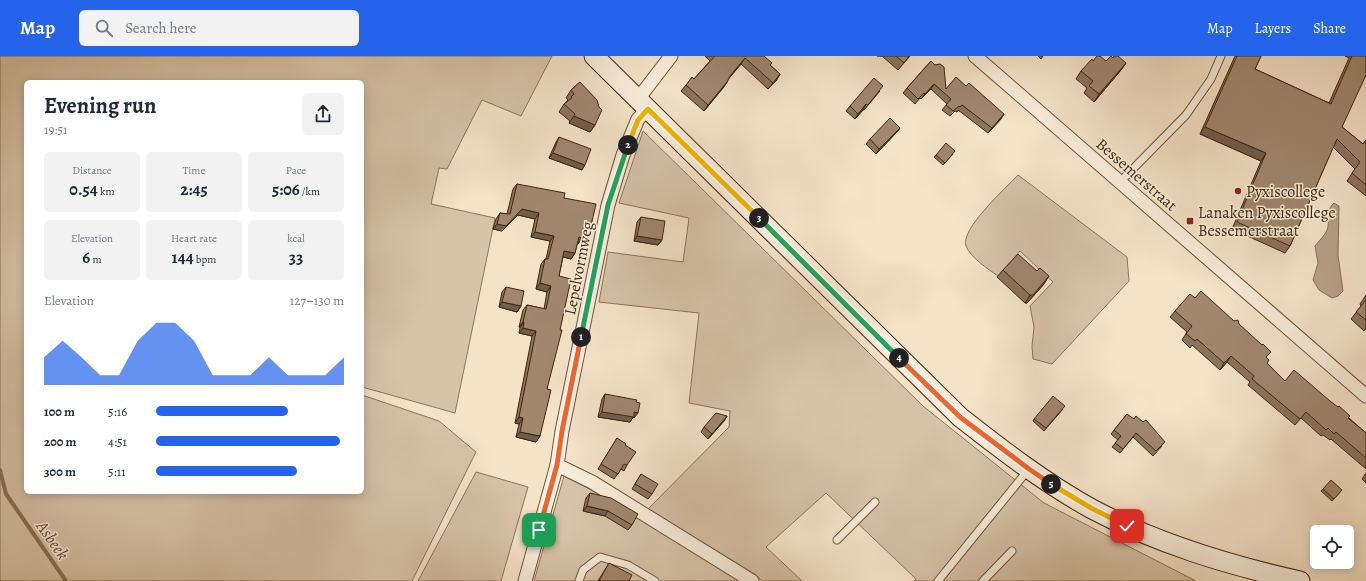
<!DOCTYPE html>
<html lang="en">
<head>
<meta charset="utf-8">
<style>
  :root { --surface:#fff; --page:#f2f2f3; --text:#1f2937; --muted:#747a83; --accent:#2563eb }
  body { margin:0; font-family:Alegreya,serif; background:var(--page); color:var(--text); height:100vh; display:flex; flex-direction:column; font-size:15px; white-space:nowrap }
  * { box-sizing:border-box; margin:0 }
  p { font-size:13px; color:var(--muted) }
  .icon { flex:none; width:22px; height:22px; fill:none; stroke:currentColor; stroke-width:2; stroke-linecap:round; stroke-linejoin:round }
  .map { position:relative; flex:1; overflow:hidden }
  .side { position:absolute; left:24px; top:24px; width:340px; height:414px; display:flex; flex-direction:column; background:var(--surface); border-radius:6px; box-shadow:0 2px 10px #0003 }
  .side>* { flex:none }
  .buttons { position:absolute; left:1310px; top:469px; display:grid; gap:8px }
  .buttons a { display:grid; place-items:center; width:44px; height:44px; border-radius:6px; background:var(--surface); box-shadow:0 2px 10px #0003; font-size:20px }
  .pin { position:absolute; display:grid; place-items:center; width:34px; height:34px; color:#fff; margin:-17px; border-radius:8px; box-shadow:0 2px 6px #0006 }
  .km { position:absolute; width:20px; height:20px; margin:-10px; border-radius:50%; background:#222; color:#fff; font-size:11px; line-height:20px; text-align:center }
  .round { display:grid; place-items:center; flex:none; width:42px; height:42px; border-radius:6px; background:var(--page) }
  .head { display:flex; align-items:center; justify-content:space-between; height:68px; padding:0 20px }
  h1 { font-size:22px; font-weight:700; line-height:30px }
  .metrics { display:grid; grid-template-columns:repeat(3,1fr); gap:6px; height:68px; padding:4px 20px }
  .metrics div { display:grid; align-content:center; border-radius:6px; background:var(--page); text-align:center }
  .metrics b { font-size:17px; font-weight:700 }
  .metrics small { font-size:11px; font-weight:400 }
  .metrics p { font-size:11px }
  .chart { height:112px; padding:8px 20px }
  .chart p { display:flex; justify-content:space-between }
  .chart svg { width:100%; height:72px; margin-top:4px; fill:var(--accent); opacity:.7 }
  ul { padding:0 20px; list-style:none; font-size:13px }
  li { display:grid; grid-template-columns:64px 48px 1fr; align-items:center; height:30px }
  li i { height:10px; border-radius:5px; background:var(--accent) }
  header { display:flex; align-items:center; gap:24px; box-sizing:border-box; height:56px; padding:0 20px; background:var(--accent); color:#fff }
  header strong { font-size:19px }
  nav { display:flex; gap:22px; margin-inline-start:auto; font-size:14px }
  .search { width:280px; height:36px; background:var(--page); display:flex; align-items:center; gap:10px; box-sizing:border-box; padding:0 14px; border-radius:6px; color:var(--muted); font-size:15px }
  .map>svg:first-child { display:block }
  .green { fill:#d7c3a8; stroke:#8d745a }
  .water { fill:#b8a288; stroke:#897057 }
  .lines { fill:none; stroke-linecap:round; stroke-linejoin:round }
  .stream { stroke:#897057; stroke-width:4 }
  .lane-casing { stroke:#70543c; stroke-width:9 }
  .street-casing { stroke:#70543c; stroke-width:15 }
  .secondary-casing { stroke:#43240d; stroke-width:21 }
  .lane { stroke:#f8eddb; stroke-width:7 }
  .street { stroke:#f8eddb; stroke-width:13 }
  .secondary { stroke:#f8eddb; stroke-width:19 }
  .wall { fill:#8a745f; stroke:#43240d }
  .shaded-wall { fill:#705e4d; stroke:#43240d }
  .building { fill:#a0876e; stroke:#43240d }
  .split-1-casing { stroke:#fff; stroke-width:8 }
  .split-2-casing { stroke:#fff; stroke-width:8 }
  .split-3-casing { stroke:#fff; stroke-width:8 }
  .split-4-casing { stroke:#fff; stroke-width:8 }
  .split-5-casing { stroke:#fff; stroke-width:8 }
  .split-6-casing { stroke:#fff; stroke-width:8 }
  .split-1 { stroke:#f0652b; stroke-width:5 }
  .split-2 { stroke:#22a559; stroke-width:5 }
  .split-3 { stroke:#f5b400; stroke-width:5 }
  .split-4 { stroke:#22a559; stroke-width:5 }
  .split-5 { stroke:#f0652b; stroke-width:5 }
  .split-6 { stroke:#f5b400; stroke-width:5 }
  .poi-dot { fill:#8f2418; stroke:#f8eddb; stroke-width:1.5 }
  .labels { text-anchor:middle; stroke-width:3; stroke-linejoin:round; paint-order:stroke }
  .street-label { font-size:16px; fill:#43240d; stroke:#f8eddb }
  .poi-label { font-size:16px; fill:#43240d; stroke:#f8eddb; text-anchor:start }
  .water-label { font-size:17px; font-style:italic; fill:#664a32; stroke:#f8eddb }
</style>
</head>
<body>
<header>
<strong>Map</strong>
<div class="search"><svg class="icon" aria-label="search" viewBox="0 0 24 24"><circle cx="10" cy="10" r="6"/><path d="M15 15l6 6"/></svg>Search here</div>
<nav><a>Map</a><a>Layers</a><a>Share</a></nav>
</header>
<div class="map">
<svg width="1366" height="525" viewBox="0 0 1366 525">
  <rect width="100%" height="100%" fill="#f5e3c8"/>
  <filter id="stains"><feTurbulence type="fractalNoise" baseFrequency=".005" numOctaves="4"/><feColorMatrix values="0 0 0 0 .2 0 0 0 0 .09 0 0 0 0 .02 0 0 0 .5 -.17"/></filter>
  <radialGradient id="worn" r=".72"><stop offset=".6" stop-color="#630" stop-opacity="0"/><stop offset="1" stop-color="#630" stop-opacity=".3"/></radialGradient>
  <g class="green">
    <path d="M0,0h552l-31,60 -39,-16 -35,69 -8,-1 -8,36 64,14 -40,195 -93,-26v-305h-336v410h336v-97l77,26 37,31 -64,129h-412z"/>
    <path d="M643,75l280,275 121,97 152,78h-282l2,-2 -90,-86 -60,54 36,34h-39l-116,-71 82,-83 1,-16 -41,-8 10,-90 -100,-11 9,-50 75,10 6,-44 -70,-15z"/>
    <path d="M1018,119l109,82 2,24 -77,83 -19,-5 -1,-13 2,-19 -4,-21 23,-24 -33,-31 -22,25c-10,-7 -28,-19 -32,-30 -6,-17 40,-58 52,-71z"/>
    <path d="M476,416l52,15 -27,94h-83z"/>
    <path d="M564,420c61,30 120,67 177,105h-207z"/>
  </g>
  <path class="water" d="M1334,147l5,3 -1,49 5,36 -5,5 -6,2 -13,-8 -6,-10 5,-17 -3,-17c4,-5 10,-11 12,-16 4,-10 -4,-16 7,-27z"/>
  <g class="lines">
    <path class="stream" d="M0,414l6,24 60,87"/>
    <defs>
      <g id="lane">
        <path d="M1120,126l66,-67 25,-36 10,-23"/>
        <path d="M837,484l38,-38"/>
        <path d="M579,525l4,-11 17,-13 28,8 27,16"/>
        <path d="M938,525l90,-111"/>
        <path d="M983,525l29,-30"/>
      </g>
      <g id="street">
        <path d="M975,0l391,340"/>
        <path d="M638,43l33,-43"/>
        <path d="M557,409l35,17 160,99"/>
        <path d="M525,525l32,-116 5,-34 46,-226 15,-50 15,-36 10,-10"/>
      </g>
      <path id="secondary" d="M594,0l366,361c42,33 85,66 132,92 66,35 136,56 208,72"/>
    </defs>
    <use href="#lane" class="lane-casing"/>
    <use href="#street" class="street-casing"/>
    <use href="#secondary" class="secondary-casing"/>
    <use href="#lane" class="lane"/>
    <use href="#street" class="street"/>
    <use href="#secondary" class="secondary"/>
  </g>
  <g class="wall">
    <path d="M705,0h59l6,9 10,9 -4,7 -8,8 -27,-25 -12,14 -2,4 -4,6 -19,23 -23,-20 5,-6 8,-6 16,-18z"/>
    <path d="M877,0h33l-12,14 -16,-14z"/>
    <path d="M1038,0h5l-2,3z"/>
    <path d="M1235,0h26l-6,13 74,34 20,-45 -4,-2h21l-24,71 21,17 3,-4v56l-19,-15 8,-12 -22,-22 -43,99 -5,7 -53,-24 29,-68 -61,-27z"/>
    <path d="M1113,2l13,5 -5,7 -27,32 -10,-9 3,-5 -11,-9 5,-8 12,-10h13z"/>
    <path d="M931,5l15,28 55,30 -13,14 -30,-23 -1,2 -2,-1 -5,5 -8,-6 5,-6 -16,-15 -10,10 -1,-1 -5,6 -12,-11 4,-5z"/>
    <path d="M580,26l15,43 -5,7 -21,-9 1,-2 -11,-9 5,-8 4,-4 -2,-2 5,-8z"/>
    <path d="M880,35l-16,19h-1l-8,9 -9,-8 4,-5z"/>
    <path d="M900,72l-4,5 -20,21 -10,-10 4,-5z"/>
    <path d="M559,81l23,33 -33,-12 7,-16z"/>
    <path d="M953,98l-10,11 -9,-8 2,-2z"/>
    <path d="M517,128l47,14 26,32 -4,6 -3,-1 -5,9h-1l-2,9 -4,6 -8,-2 -4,19 -12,113 -7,47 -4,6 -20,-5 3,-13 -4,-1 17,-87 -13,-3 1,-5 -1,-1 4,-17 4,-5 17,4 3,-17 -11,-3 5,-25 4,-5h1l4,-18 -19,-4 4,-18 -17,-4 -16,16 -9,-2 3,-10 4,-6 7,1 6,-25z"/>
    <path d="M641,161l21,23 -4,5 -24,-4 3,-19z"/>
    <path d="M1003,214l41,14 -17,19h-2l-28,-26z"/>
    <path d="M506,231l15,19 -4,6 -18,-5 3,-15z"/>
    <path d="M1366,239v35l-1,-1 -1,2 -13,-12 10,-13 -1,-2z"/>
    <path d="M1195,242l44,26 28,34v5l18,18 64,37 17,15v36l-35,-30 -1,1 -7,-5 -2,1 -20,-18 -6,7 -47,-40 2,-3 -23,-20 -7,8 -28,-25 -2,3 -8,-8 5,-8 -17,-15 5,-6z"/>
    <path d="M605,338l29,24 -1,-1 -3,5 -32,-5 4,-18z"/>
    <path d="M1063,353l-19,22 -11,-10 1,-2z"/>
    <path d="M1127,358l35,32 -9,10 -20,-19 -13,16 -8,-6 6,-7 -7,-6z"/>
    <path d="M727,360l-3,5 -16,18 -7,-7 3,-5z"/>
    <path d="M617,382l8,7 2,20 -3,6 -3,-2 -7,10 -16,-10z"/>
    <path d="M1366,417v10l-4,-4z"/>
    <path d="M641,418l11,20 -4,5 -16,-10z"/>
    <path d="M1323,433l17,3 -8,9 -11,-10z"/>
    <path d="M590,437l42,32 -4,5 -23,-14 -22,-5 3,-13z"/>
    <path d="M609,507l20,18h-31z"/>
  </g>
  <g class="shaded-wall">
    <path d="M745,2l-4,6 -15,18 4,-6z"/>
    <path d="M1126,7l-5,7 -27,32 5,-8z"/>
    <path d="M780,18l-4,7 -8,8 5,-6z"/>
    <path d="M727,26l-4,6 -19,23 4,-6z"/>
    <path d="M934,28l-3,5 -10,10 4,-5z"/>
    <path d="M866,48l-3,6 -8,9 3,-5z"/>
    <path d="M1004,58l-3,5 -13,14 4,-5z"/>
    <path d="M574,60l21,9 -5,7 -21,-9z"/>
    <path d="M1205,71l61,26 -5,8 -61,-27z"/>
    <path d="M900,72l-4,5 -20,21 3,-5z"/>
    <path d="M553,97l32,12 -3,5 -33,-12z"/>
    <path d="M522,153l17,4 -4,6 -17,-4 -16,16 -9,-2 4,-5z"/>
    <path d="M584,173l6,1 -4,6 -6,-1z"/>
    <path d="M535,176l19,4 -4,5 -19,-4z"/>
    <path d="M637,180l25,4 -4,5 -24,-4z"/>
    <path d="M579,181l3,1 -4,6 -3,-1z"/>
    <path d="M564,195l11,2 -4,6 -11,-3z"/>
    <path d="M1049,220l-5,8 -17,19h-2l5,-8z"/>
    <path d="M540,227l11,3 -4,6 -11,-3z"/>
    <path d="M502,246l19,4 -4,6 -18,-5z"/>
    <path d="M523,266h1l-4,6 -1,-1z"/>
    <path d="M523,272l13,3 -4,5 -13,-3z"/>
    <path d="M1231,300l-4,6 -7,8 4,-7z"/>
    <path d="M602,356h32l4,1 -4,5 -1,-1 -3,5 -32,-5z"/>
    <path d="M727,360l-3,5 -16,18 4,-5z"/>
    <path d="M519,361l4,1 -4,6 -4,-1z"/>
    <path d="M520,376l20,4 -4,6 -20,-5z"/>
    <path d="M587,450l21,5 -3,5 -22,-5z"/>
  </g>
  <g class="building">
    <path d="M715,0h49l8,7 -2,2 10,9 -7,9 -28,-25 -15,18 -3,6 -19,23 -22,-20 6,-8 2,2z"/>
    <path d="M896,0h13l-5,7z"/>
    <path d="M1097,0h3l6,5 5,-5 2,2 1,-2h4l8,7 -27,31 -10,-8 4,-5 -12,-10 11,-12 1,2z"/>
    <path d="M1237,0h24l-6,13 76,35 21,-48h14v19l-24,52 21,17 3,-4v45l-14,-12 8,-11 -23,-23 -47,107 -53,-24 29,-69 -61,-26z"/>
    <path d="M931,5l4,4 5,-1 4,3 2,22 10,-12 10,9 3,-3 35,31 -12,14 -30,-23 -2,2 -1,-1 -6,5 -7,-6 5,-6 -17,-15 -9,10 -1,-1 -6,6 -11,-11z"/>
    <path d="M874,22l9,8 -15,19 -2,-1 -8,10 -8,-8z"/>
    <path d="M580,26l17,18 2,7 3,3 -7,15 -21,-9 1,-2 -11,-10 8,-6 -1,-1 3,-3 -3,-4z"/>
    <path d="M890,62l10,10 -21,21 -9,-10z"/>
    <path d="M559,81l32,12 -6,16 -32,-12z"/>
    <path d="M946,87l9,8 -10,12 -9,-8z"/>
    <path d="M517,128l48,9 -1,5 32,6 -6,26 -6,-1 -2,9 -3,-1 -4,16 -11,-2 -5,25 12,3 -11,51h2l-15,59 4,1 -11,46 -20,-4 3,-14 -4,-1 17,-86 -13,-3 1,-6h-1l4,-17 19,4 5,-23 -11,-3 5,-24h3l6,-23 -19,-4 4,-19 -17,-4 -16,17 -9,-2 3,-11 10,1z"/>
    <path d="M641,161l24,4 -3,19 -25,-4z"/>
    <path d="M1018,198l19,17 3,-3 9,8 -16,19h-3l-27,-25z"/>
    <path d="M506,231l18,4 -3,15 -19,-4z"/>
    <path d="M1201,235l33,30 4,-1 1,4 23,21 1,-1 8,8 -5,5 3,3 -2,3 18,18 9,-11 36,31 8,6 1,-1 11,10 -2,2 18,15v25l-30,-26 -2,2 -6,-6 -2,2 -20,-18 -6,7 -48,-40 2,-3 -23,-20 -7,7 -27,-24 -2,2 -9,-7 6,-8 -17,-15 15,-17 5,4z"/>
    <path d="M1366,244v20l-10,-8z"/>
    <path d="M605,338l32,6 -1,2 4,1 -2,10 -4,-1v5l-32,-5z"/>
    <path d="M1053,340l12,10 -19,22 -12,-9z"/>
    <path d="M716,357l11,3 -15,18 -8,-7z"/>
    <path d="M1127,358l7,5 2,-3 7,6 3,-2 19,22 -9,9 -20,-18 -13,16 -8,-6 6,-7 -7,-6z"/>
    <path d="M617,382l9,6 -1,1 11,7 -9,13 -3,-1 -6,10 -17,-10z"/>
    <path d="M641,418l17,10 -6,10 -17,-10z"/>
    <path d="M1331,424l11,10 -8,9 -11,-10z"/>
    <path d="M590,437l21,5 27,16 -6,11 -24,-14 -21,-5z"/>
    <path d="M609,507l23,12 -3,6h-30z"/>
  </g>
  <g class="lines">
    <defs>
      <path id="split-1" d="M539,474l18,-65 5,-34 19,-94"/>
      <path id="split-2" d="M581,281l27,-132 20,-60"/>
      <path id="split-3" d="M628,89l10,-25 10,-11 111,109"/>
      <path id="split-4" d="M759,162l140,140"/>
      <path id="split-5" d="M899,302l61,59 69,52 22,15"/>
      <path id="split-6" d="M1051,428l40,24 36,18"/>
    </defs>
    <use href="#split-1" class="split-1-casing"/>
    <use href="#split-2" class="split-2-casing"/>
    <use href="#split-3" class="split-3-casing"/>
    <use href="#split-4" class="split-4-casing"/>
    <use href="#split-5" class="split-5-casing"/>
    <use href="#split-6" class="split-6-casing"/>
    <use href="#split-1" class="split-1"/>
    <use href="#split-2" class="split-2"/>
    <use href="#split-3" class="split-3"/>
    <use href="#split-4" class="split-4"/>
    <use href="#split-5" class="split-5"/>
    <use href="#split-6" class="split-6"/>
  </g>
  <g class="poi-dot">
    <circle cx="1238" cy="135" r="4"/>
    <rect x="1186" y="161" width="8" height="8" rx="2"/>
  </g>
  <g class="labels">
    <g class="street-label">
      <text transform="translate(1137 118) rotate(41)" y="6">Bessemerstraat</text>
      <text transform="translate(578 212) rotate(-79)" y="6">Lepelvormweg</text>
    </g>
    <g class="poi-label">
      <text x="1246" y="141">Pyxiscollege</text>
      <text x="1198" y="162">Lanaken Pyxiscollege<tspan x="1198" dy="18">Bessemerstraat</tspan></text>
    </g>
    <g class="water-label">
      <text transform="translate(53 484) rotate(55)" y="6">Asbeek</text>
    </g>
  </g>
  <rect width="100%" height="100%" filter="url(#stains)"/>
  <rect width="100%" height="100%" fill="url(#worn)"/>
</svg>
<div class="buttons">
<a><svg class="icon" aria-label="locate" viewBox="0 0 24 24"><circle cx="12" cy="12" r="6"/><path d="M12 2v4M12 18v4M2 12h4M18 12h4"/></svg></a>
</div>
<div class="pin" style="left:539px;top:474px;background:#1e9e55"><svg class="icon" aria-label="arrive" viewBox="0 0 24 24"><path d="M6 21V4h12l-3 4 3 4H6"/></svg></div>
<div class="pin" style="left:1127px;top:470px;background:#d93025"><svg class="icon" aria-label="check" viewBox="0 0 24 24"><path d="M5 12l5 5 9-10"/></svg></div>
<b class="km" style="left:581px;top:281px">1</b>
<b class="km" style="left:628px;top:89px">2</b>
<b class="km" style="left:759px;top:162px">3</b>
<b class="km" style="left:899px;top:302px">4</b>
<b class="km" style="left:1051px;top:428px">5</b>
<section class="side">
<div class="head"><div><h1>Evening run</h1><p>19:51</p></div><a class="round"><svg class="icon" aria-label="share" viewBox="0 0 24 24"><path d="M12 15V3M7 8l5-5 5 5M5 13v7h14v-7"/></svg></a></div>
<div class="metrics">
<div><p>Distance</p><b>0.54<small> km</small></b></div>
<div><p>Time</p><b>2:45</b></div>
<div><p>Pace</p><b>5:06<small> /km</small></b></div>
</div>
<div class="metrics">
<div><p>Elevation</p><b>6<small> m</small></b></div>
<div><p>Heart rate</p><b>144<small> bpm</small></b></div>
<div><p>kcal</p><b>33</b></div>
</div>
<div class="chart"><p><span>Elevation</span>127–130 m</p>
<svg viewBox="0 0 160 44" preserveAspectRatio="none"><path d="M0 44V27L10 17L20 27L30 38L40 38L50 17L60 6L70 6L80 17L90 38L100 38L110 38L120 27L130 38L140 38L150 38L160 27V44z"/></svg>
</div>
<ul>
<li><b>100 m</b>5:16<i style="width:70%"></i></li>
<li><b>200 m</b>4:51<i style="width:98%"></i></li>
<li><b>300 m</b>5:11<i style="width:75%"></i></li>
</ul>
</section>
</div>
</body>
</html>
